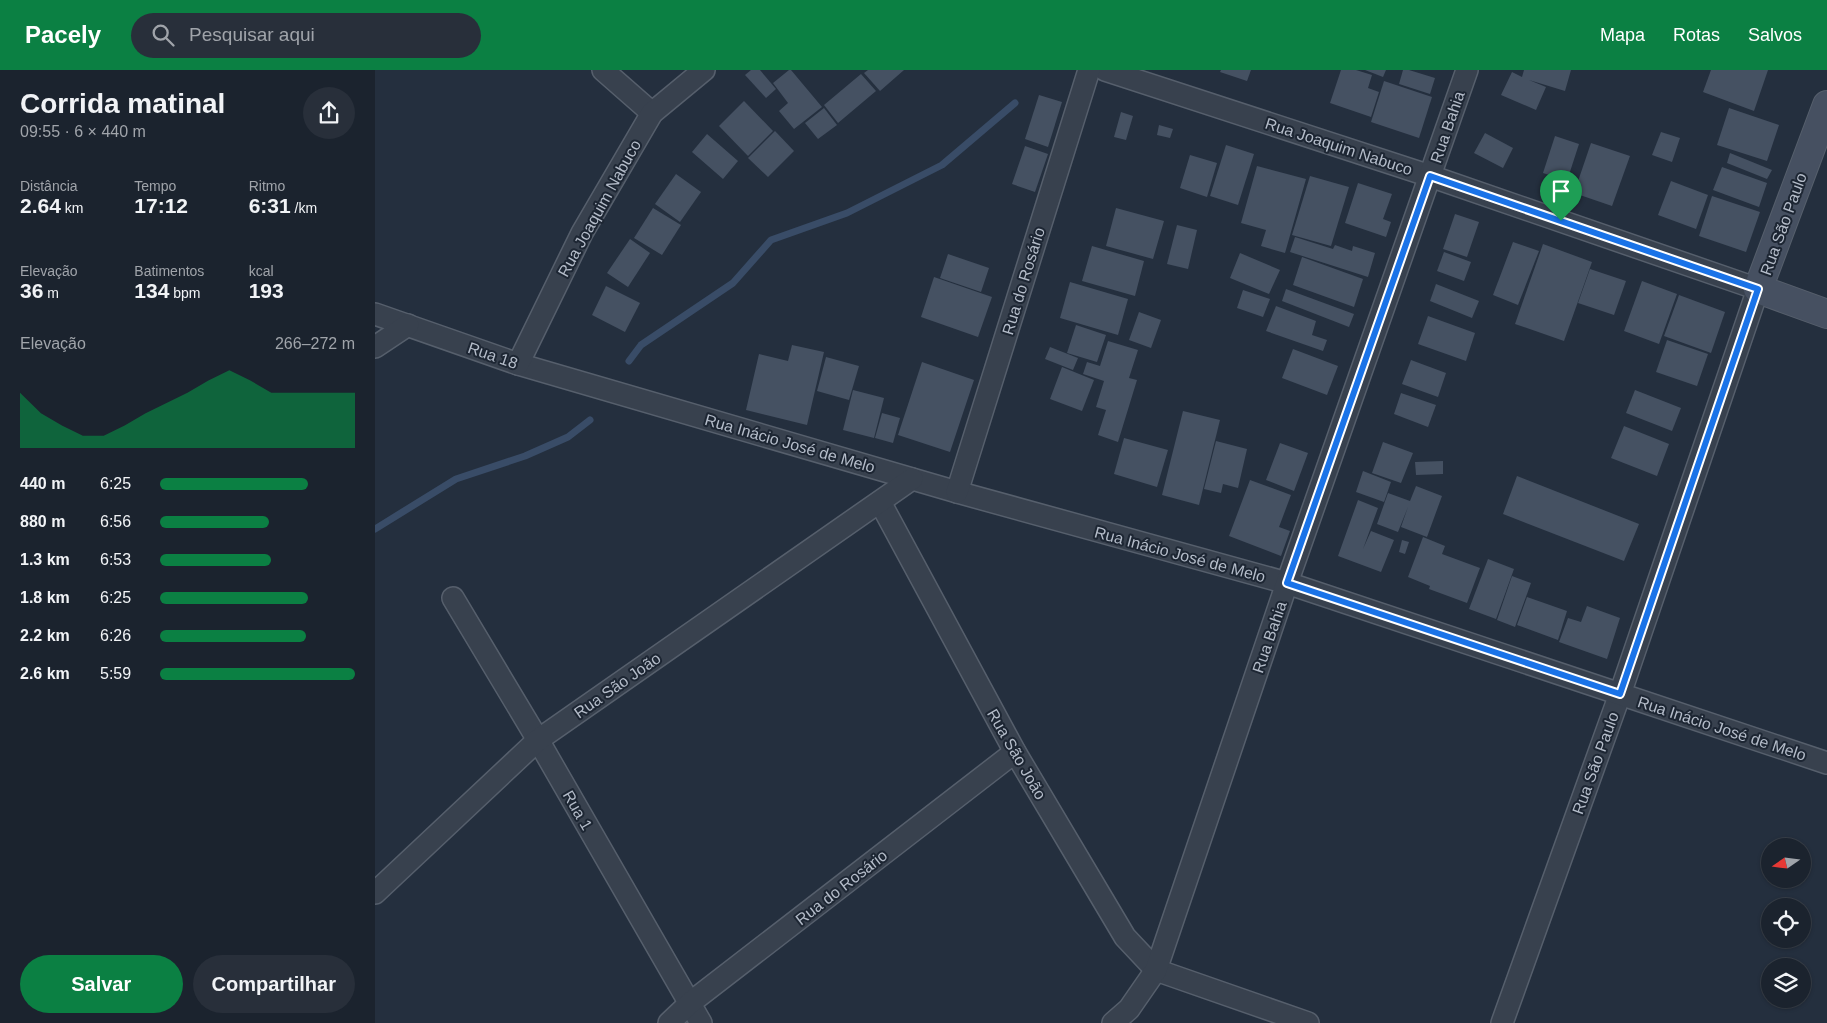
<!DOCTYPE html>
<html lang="pt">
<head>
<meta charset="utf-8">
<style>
  :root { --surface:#1b232e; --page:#282f3a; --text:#f1f3f6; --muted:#a0a4aa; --line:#39404a; --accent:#0b8043 }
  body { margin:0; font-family:Helvetica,sans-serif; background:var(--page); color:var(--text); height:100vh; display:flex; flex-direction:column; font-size:19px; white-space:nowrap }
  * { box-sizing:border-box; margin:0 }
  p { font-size:16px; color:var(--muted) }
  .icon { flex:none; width:28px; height:28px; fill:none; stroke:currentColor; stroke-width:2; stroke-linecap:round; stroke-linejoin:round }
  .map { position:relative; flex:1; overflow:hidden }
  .panel { display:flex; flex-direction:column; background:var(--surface); width:375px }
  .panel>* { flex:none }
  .needle { width:32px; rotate:256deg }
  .controls { position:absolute; left:1386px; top:768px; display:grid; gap:10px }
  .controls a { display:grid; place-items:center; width:50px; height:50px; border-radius:50%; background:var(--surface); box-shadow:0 1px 4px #0004,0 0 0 1px var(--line); font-size:25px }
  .pin { position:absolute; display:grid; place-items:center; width:42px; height:42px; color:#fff; margin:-51px -21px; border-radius:50% 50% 50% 0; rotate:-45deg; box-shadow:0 0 5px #0007 }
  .pin .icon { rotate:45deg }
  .round { display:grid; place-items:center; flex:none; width:52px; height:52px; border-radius:26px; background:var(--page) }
  .summary { display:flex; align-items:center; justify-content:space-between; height:85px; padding:0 20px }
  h1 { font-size:28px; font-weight:700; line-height:38px }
  .figures { display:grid; grid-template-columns:repeat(3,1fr); gap:8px; height:85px; padding:5px 20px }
  .figures div { display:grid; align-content:center }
  .figures b { font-size:21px; font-weight:700 }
  .figures small { font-size:14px; font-weight:400 }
  .figures p { font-size:14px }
  .chart { height:140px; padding:10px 20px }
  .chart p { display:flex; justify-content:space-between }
  .chart svg { width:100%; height:90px; margin-top:5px; fill:var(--accent); opacity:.7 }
  .button { display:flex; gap:10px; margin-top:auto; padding:10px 20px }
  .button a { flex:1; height:58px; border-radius:30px; background:var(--accent); color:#fff; font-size:20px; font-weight:700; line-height:58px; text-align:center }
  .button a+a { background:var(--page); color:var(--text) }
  ul { padding:0 20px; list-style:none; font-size:16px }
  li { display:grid; grid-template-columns:80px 60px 1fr; align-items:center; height:38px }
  li i { height:12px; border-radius:6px; background:var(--accent) }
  header { display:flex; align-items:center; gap:30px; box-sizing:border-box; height:70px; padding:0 25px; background:var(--accent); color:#fff }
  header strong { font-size:24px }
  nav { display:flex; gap:28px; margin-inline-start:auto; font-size:18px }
  .search { width:350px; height:45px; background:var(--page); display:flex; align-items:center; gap:12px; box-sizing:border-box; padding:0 18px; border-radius:28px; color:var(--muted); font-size:19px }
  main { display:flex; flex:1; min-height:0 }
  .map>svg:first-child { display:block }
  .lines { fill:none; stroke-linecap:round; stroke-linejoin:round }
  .stream { stroke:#394c67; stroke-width:7 }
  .building { fill:#455162 }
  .minor-casing { stroke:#565f6c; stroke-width:24 }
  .secondary-casing { stroke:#565f6c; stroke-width:30 }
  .minor { stroke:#38414e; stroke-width:21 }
  .secondary { stroke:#465061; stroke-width:28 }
  .route-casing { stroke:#fff; stroke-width:10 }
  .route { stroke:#1a73e8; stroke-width:6 }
  .labels { text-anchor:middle; stroke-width:4; stroke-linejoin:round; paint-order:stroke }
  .street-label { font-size:16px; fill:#b4bcc9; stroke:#1d2633 }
</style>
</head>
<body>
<header>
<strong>Pacely</strong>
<div class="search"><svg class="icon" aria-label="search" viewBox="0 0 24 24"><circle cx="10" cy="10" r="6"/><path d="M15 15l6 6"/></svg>Pesquisar aqui</div>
<nav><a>Mapa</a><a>Rotas</a><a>Salvos</a></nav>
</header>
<main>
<section class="panel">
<div class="summary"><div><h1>Corrida matinal</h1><p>09:55 · 6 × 440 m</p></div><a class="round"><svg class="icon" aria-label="share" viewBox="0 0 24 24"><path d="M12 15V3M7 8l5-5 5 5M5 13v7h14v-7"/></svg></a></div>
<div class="figures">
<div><p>Distância</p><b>2.64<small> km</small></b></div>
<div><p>Tempo</p><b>17:12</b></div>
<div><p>Ritmo</p><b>6:31<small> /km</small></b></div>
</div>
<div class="figures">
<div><p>Elevação</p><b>36<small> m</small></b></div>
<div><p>Batimentos</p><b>134<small> bpm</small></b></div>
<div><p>kcal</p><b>193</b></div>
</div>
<div class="chart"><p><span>Elevação</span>266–272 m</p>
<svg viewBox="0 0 160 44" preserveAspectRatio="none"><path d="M0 44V17L10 27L20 33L30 38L40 38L50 33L60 27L70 22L80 17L90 11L100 6L110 11L120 17L130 17L140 17L150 17L160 17V44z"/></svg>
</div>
<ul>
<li><b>440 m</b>6:25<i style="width:76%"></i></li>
<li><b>880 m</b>6:56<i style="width:56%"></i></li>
<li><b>1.3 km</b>6:53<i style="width:57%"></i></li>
<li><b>1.8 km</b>6:25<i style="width:76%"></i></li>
<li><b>2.2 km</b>6:26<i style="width:75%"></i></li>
<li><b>2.6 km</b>5:59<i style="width:100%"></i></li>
</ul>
<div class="button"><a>Salvar</a><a>Compartilhar</a></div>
</section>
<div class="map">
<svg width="1452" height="953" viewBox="0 0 1452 953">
  <rect width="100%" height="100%" fill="#242f3e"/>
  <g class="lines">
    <g class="stream">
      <path d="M254,291l12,-16 92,-62 38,-43 76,-27 95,-48 73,-62"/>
      <path d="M0,459l81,-50 69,-23 43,-19 22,-17"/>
    </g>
  </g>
  <g class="building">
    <path d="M376,0h9l16,19 -10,9 -21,-23z"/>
    <path d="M414,0h2l31,37 -28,22 -15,-18 9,-8 -15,-20z"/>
    <path d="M493,0h36l-24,21 -16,-18z"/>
    <path d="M846,0h30l-4,11 -27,-9z"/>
    <path d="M966,0h15l16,5 -4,13 11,4 -8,25 -41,-14z"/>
    <path d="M990,0h21l-3,7z"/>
    <path d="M1028,0h6l26,8 -5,16 -31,-10z"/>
    <path d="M1149,0h47l-6,21 -36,-11 17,7 -10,23 -35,-15 11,-23 10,5z"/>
    <path d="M1336,0h57l-14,41 -51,-19z"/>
    <path d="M486,4l15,17 -38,32 -14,-18z"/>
    <path d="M1009,11l48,16 -13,41 -48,-16z"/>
    <path d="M664,25l23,7 -14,45 -23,-8z"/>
    <path d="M369,31l29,30 -25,25 -29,-30z"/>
    <path d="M449,38l13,17 -19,14 -13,-16z"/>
    <path d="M1354,38l50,17 -12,36 -50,-16z"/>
    <path d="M746,42l12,4 -7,24 -12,-3z"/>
    <path d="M784,55l14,4 -3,9 -13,-3z"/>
    <path d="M400,61l19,20 -26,26 -20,-19z"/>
    <path d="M1286,62l19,6 -8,24 -20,-7z"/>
    <path d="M1110,63l28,15 -10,20 -29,-15z"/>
    <path d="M332,64l31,27 -15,18 -31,-27z"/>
    <path d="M1180,66l24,8 -12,37 -24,-8z"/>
    <path d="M1216,73l39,13 -18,50 -38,-13z"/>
    <path d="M851,75l28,9 -16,51 -28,-9z"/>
    <path d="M650,76l23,8 -13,38 -23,-8z"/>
    <path d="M1355,83l42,17 -5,9 -40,-16z"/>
    <path d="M815,85l27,8 -10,34 -27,-9z"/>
    <path d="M882,96l49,13 -21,74 -24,-7 5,-16 -25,-7z"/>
    <path d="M1347,97l45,16 -8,24 -46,-17z"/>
    <path d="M301,104l25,18 -21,30 -25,-18z"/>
    <path d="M935,106l39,11 -18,59 -39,-11z"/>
    <path d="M1296,111l37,14 -12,34 -38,-14z"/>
    <path d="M983,113l34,11 -9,25 8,3 -5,15 -41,-14z"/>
    <path d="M1337,126l48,16 -14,40 -47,-16z"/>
    <path d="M278,138l28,17 -19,30 -28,-17z"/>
    <path d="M741,138l48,13 -11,38 -47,-13z"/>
    <path d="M1080,144l24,8 -12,35 -24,-8z"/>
    <path d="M802,155l20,5 -9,39 -21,-5z"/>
    <path d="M920,167l38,12 2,-4 17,6 1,-5 22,7 -7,24 -78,-25z"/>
    <path d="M255,169l20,14 -22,34 -21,-14z"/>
    <path d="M1138,172l26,9 -21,54 -25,-10z"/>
    <path d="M1168,174l49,18 -28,79 -49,-17z"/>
    <path d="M717,176l52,15 -9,35 -53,-15z"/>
    <path d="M1069,182l27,10 -7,19 -27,-10z"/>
    <path d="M865,183l40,17 -11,24 -39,-16z"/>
    <path d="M573,184l41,14 -8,24 -41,-14z"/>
    <path d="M927,187l61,22 -9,28 -61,-22z"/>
    <path d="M1215,199l36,12 -12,34 -36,-12z"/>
    <path d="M559,207l58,20 -14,40 -57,-20z"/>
    <path d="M1267,211l35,13 -18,50 -35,-13z"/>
    <path d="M695,212l58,17 -10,36 -58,-17z"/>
    <path d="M1061,214l43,17 -7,17 -42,-17z"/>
    <path d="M231,216l34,17 -15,29 -33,-17z"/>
    <path d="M911,219l68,25 -5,13 -67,-26z"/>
    <path d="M868,220l27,9 -7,18 -26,-9z"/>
    <path d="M1304,225l46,17 -14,41 -47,-17z"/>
    <path d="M901,236l40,15 -4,14 15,5 -4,11 -57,-20z"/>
    <path d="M764,242l22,8 -10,28 -22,-8z"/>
    <path d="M1053,246l47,17 -9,28 -48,-17z"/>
    <path d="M701,255l30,10 -9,27 -30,-9z"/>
    <path d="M1292,270l41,14 -11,32 -41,-14z"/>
    <path d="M733,271l30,9 -9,28 8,2 -19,62 -20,-7 8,-25 -10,-3 8,-26 -21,-7 4,-12 13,4z"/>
    <path d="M417,275l32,7 -17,73 -61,-15 13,-56 29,7z"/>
    <path d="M675,277l28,11 -5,12 -28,-11z"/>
    <path d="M918,279l45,17 -11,29 -45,-17z"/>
    <path d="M451,287l33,9 -10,34 -32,-9z"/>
    <path d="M1036,290l35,13 -8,24 -36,-13z"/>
    <path d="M547,292l52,18 -24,72 -52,-17z"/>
    <path d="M687,297l32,13 -12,31 -32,-12z"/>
    <path d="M478,320l31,8 -10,40 -31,-8z"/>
    <path d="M1260,320l46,18 -9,23 -46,-18z"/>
    <path d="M1026,323l35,12 -8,22 -34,-13z"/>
    <path d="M808,341l37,9 -21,85 -37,-10z"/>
    <path d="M507,343l18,5 -7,25 -18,-5z"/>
    <path d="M1249,356l45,18 -12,32 -46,-18z"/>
    <path d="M749,368l44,12 -11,37 -43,-13z"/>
    <path d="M841,371l31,8 -9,39 -15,-4 -2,9 -17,-4z"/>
    <path d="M1008,372l30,11 -12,30 -29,-10z"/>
    <path d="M905,373l28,10 -14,38 -28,-11z"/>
    <path d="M1068,391v13l-27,1 -1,-13z"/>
    <path d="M988,401l28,11 -7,20 -28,-10z"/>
    <path d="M1142,406l122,48 -15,37 -121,-47z"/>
    <path d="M875,410l41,15 -12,32 11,4 -9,25 -52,-20z"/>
    <path d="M1041,416l26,10 -15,41 -26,-10 7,-20 -10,25 -21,-8 11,-31 22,8z"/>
    <path d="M983,430l20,8 -15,41 8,-18 23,9 -13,32 -43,-16z"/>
    <path d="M1048,467l22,9 -3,8 38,14 -13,35 -38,-14 1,-3 -22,-9z"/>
    <path d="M1027,470l7,2 -4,12 -6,-2z"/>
    <path d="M1113,489l26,10 -18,50 -27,-10z"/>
    <path d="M1137,506l19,7 -16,44 -18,-7z"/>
    <path d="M1152,527l40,14 -9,29 -41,-15z"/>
    <path d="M1212,536l33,12 -13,41 -48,-17 9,-24 13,4z"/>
  </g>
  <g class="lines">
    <defs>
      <g id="minor">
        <path d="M228,0l49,43"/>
        <path d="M730,0l325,106 328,113 -138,405 -118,329"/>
        <path d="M0,244l143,50 439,128 330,91 540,180"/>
        <path d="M0,277l33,-22"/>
        <path d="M143,294l64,-131 70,-120 52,-43"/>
        <path d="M582,422l132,-422"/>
        <path d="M505,432l135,250 110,185 31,33 152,53"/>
        <path d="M78,528l85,142 163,283"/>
        <path d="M0,823l163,-153 374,-261"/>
        <path d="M294,953l21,-20 325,-251"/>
        <path d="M738,953l16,-14 27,-39 131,-387 180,-513"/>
      </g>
      <path id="secondary" d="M1452,35l-69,184 69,25"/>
    </defs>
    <use href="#minor" class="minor-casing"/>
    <use href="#secondary" class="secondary-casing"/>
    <use href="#minor" class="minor"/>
    <use href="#secondary" class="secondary"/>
  </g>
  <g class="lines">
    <defs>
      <path id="route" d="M1055,106l328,113 -138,405 -333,-111z"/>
    </defs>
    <use href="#route" class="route-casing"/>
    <use href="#route" class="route"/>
  </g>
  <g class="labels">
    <g class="street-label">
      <text transform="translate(1072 57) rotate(-71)" y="6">Rua Bahia</text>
      <text transform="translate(964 76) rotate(18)" y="6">Rua Joaquim Nabuco</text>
      <text transform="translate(224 138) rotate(-61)" y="6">Rua Joaquim Nabuco</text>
      <text transform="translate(1408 154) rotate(-70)" y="6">Rua São Paulo</text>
      <text transform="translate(648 211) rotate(-73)" y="6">Rua do Rosário</text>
      <text transform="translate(118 285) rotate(19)" y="6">Rua 18</text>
      <text transform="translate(415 373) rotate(16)" y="6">Rua Inácio José de Melo</text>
      <text transform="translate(805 484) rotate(15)" y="6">Rua Inácio José de Melo</text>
      <text transform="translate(894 567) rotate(-71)" y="6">Rua Bahia</text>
      <text transform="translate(242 615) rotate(-35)" y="6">Rua São João</text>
      <text transform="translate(1347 658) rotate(18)" y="6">Rua Inácio José de Melo</text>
      <text transform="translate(642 684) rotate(60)" y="6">Rua São João</text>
      <text transform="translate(1220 693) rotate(-70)" y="6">Rua São Paulo</text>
      <text transform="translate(203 740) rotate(60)" y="6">Rua 1</text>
      <text transform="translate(466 817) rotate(-38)" y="6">Rua do Rosário</text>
    </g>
  </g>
</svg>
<div class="controls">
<a><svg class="needle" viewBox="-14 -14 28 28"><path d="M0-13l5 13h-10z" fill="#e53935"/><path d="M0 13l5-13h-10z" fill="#a0a4aa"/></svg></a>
<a><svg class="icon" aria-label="locate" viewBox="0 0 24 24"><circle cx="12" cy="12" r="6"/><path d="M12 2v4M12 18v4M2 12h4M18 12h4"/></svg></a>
<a><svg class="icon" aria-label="layers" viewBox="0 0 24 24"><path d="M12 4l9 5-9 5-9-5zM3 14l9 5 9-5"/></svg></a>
</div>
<div class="pin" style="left:1186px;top:151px;background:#1e9e55"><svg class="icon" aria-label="arrive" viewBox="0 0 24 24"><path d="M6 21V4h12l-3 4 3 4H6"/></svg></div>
</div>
</main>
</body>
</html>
